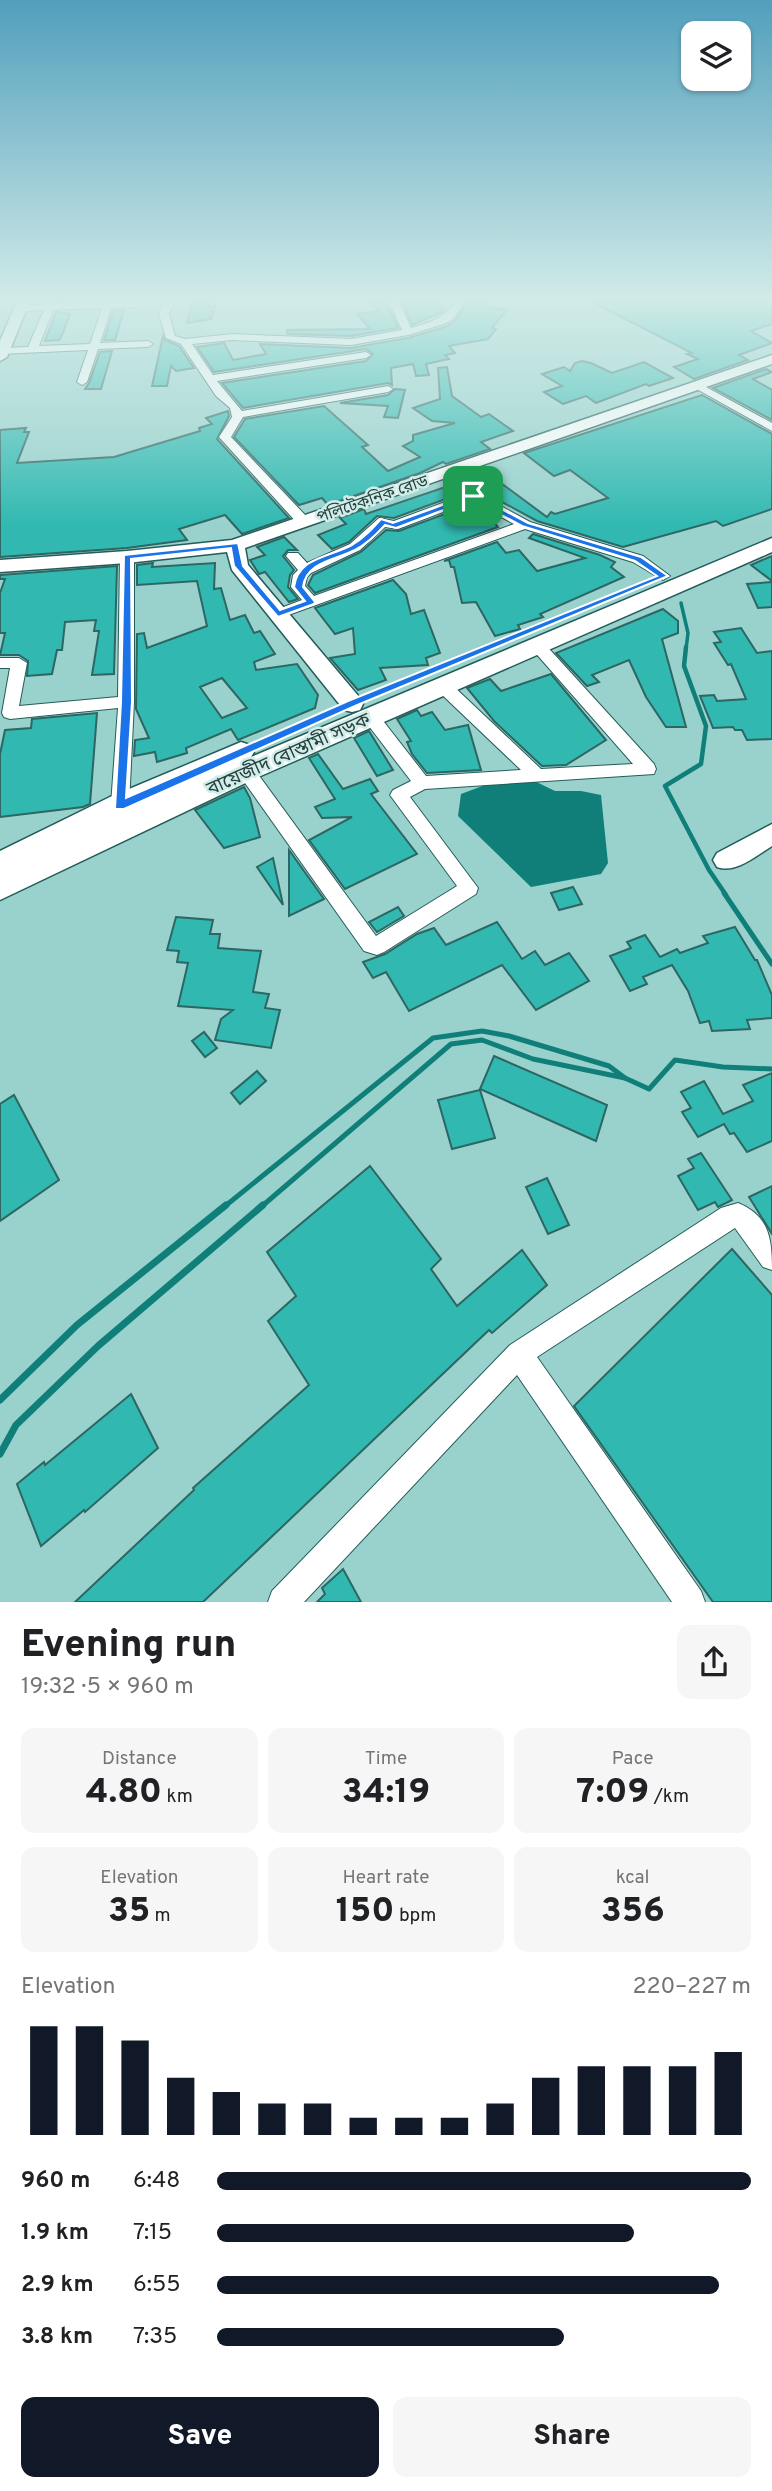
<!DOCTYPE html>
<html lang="en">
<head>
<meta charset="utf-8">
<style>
  :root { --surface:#fff; --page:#f6f6f6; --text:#202124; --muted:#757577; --accent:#111827 }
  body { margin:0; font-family:Overpass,"Noto Sans Bengali",sans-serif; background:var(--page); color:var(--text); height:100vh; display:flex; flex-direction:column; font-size:26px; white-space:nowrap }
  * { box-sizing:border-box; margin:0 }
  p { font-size:23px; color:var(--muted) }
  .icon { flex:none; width:38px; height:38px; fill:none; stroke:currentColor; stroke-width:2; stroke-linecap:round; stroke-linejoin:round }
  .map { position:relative; height:1602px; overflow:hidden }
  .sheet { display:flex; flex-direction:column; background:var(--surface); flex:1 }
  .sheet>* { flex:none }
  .controls { position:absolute; left:681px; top:21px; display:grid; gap:14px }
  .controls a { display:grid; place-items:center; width:70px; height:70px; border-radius:14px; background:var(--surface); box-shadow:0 2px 5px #0004; font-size:35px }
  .pin { position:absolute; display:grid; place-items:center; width:60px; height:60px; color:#fff; margin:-30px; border-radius:14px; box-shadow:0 4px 10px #0006 }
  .round { display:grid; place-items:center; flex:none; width:74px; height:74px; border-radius:14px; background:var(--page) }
  .headline { display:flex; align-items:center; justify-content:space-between; height:119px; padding:0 21px }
  h1 { font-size:38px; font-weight:800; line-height:52px }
  .figures { display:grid; grid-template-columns:repeat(3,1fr); gap:10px; height:119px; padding:7px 21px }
  .figures div { display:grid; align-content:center; border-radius:14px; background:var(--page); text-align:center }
  .figures b { font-size:35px; font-weight:800 }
  .figures small { font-size:19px; font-weight:400 }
  .figures p { font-size:19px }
  .chart { height:196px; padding:14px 21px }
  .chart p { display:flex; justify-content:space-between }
  .chart svg { width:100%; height:126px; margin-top:7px; stroke:var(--accent); stroke-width:6 }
  .button { display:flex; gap:14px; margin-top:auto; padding:14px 21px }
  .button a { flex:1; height:80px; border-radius:14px; background:var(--accent); color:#fff; font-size:28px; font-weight:800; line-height:80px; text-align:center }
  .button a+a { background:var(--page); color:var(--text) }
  ul { padding:0 21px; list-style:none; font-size:23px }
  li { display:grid; grid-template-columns:112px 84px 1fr; align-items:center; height:52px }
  li i { height:18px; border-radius:9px; background:var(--accent) }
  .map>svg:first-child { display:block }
  .water { fill:#107f79 }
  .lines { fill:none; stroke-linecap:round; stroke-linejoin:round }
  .stream-far3 { stroke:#107f79; stroke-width:3.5 }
  .stream-far2 { stroke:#107f79; stroke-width:4.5 }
  .stream-far1 { stroke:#107f79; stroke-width:5 }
  .stream { stroke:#107f79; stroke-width:7 }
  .building { fill:#31b9b1; stroke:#2d6662; stroke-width:2; fill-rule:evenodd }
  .street-casing { stroke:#235d59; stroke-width:2 }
  .secondary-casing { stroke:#235d59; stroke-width:3 }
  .primary-casing { stroke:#235d59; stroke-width:3 }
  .street { fill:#fff; fill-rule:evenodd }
  .secondary { fill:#fff; fill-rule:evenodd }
  .primary { fill:#fff; fill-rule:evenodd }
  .route { fill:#1a73e8; stroke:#fff; stroke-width:2; fill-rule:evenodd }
  .labels { text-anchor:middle; stroke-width:5; stroke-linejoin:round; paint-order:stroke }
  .far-street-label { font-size:16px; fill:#273f3d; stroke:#d1edea }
  .street-label { font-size:19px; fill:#273f3d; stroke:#d1edea }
</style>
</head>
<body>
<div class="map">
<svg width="772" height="1602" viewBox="0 0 772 1602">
  <rect width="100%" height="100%" fill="#99d2cd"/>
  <path class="water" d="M526,777l29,14h26l20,4 7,68 -7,11 -70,13 -73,-71 3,-22 40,-15z"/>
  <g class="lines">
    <path class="stream-far3" d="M681,603l7,30 -2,16"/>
    <path class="stream-far2" d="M686,647l-2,19 22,60 -5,38 -36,22 44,84 17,25"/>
    <g class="stream-far1">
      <path d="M724,893l48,71"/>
      <path d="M625,1078l24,11 26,-29 48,7 49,2"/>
      <path d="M224,1207l209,-169 49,-7 27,5 100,30 16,12 -92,-19 -51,-19 -31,4 -190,163"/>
    </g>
    <g class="stream">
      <path d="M0,1400l77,-75 149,-120"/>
      <path d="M0,1454l16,-29 82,-79 165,-141"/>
    </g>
  </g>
  <g class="building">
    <path d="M192,301h19l-2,6 6,-1 -4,13 -24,4z"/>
    <path d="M370,301h16l12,27 -47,8 -63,-2 -1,-4 83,-1 -13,-15 21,-3z"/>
    <path d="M414,301h22l8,10 -32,14 -9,-22z"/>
    <path d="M468,301h23l-5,5 21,4 -15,18 4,1 -8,10 -39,7 6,7 -10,2 4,4 -23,5 3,11 -13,1 -3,-12 -22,4 1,17 -4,-2 -145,25 -21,-25 144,-22 7,-7 -7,-5 -152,23 -17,-25 27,-4 9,17 33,-6 -6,-10 91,4 57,-10 37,-11 10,-6z"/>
    <path d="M590,301h182v23l-21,7 21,12 -33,12 9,5 -54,19 -20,-12 24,-8 -11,-5 5,-1z"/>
    <path d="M124,310l-9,30h-11l9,-29z"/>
    <path d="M56,312l14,2 -8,21 -3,5 -14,1z"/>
    <path d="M163,336l2,4 14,6 15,22 -18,3 -5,-5 -4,20h-15z"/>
    <path d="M112,351l-11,38h-16l4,-6 11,-31z"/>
    <path d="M582,361l9,2 21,10 32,-11 29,16 -24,8 -3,-2 -50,19 -10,-7 -23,8 -19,-12 18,-6 -20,-12 22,-7 6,4 5,-8z"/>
    <path d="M447,367l5,29 29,21 8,-3 24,17 -32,11 9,7 -44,15 -3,-2 -23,11 -92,32 -6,-7 -23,7 -65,-68 11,-18 79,-13 44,39 -6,2 26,24 32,-14 -17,-11 10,-5v-6l42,-12 -23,-2 -19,-13 27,-9 -2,-31z"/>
    <path d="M766,369l6,3 -19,7 19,11v30l-59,-32z"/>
    <path d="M395,389l10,1 -7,28 -14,-1 4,-11 -48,-3 48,-8z"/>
    <path d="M702,395l70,39v75l-49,17 -7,-5 -93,26 -86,-26 -68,-37 21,-9 57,42 4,-5 4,2 53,-16 -38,-28 -16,6 -30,-23z"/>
    <path d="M228,411l1,5 -12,23 72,79 -47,16 -17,-19 -46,14 8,11 -60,8 -127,9v-127l26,-2 -2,4h5l-12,31 97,-6 86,-26 -1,-3 13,-4 -6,-6z"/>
    <path d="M448,486l11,8 -65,24 -17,-2 -28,26 -17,7 -14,-14 28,-11 -6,-6 24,-9 2,5z"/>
    <path d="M472,504l23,13 -4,2 7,8 -183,66 -7,-8 5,-10 48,-23 25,-22 13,1z"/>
    <path d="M533,534l67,21 15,7 -4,5 13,10 -84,37 3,3 -25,8 2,4 -25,7 -19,-34 -14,1 -8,-36h-3l-2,-7 -5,1 53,-19 9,11 13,-3 18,21 48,-13 -56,-20z"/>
    <path d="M284,537l13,13h-9l-5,6 11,14 -4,5 -2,12 10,12 -9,3 -24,-30 -6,2 -9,-14 15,-5 -8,-8z"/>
    <path d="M772,556v25l-21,-16z"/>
    <path d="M153,563l-1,4 63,-4 -1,26 7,-1 9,32 15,-5 9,18 6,-2 15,23 -21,8 2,8 41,-6 21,31 -3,13 -77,32 -7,-11 -45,19 1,5 -30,9 -2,-10 -21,4 1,-16 14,-2 -13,-29 1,-75 7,-1 3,15 60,-22 -10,-45 -60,4v-20zM222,678l25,30 -25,10 -22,-31z"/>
    <path d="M117,566l-3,108 -22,1 7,-44h-5l2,-11 -31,2 -3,28h-5l-5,24 -25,2 1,-15 -9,-6h-19l5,-22h-5v-40l5,-14h-5v-4z"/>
    <path d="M393,580l13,14 5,20 13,-4 16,43 -14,5 2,7 -48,3 6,12 -28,10 -28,-32 25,-4 -2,-26 -18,6 -20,-26z"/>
    <path d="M772,582v25l-14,1 -11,-24z"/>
    <path d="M663,609l15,12v12l-16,6 24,88h-20l-20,-30 -17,-37 -37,15 7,7 -12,4 -31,-33z"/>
    <path d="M741,628l16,25 15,-2v88l-25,1 -5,-10h-7l-2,-3 -20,1 -13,-32 14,-1 3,6 29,-2 -15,-35 -3,1 -14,-22 7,-1 -7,-10z"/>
    <path d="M551,674l55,66 -40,25 -24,1 -48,-45 -27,-33 23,-9 11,12z"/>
    <path d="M417,710l4,6 11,-4 13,18 23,-5 13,45 -54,3 -15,-19 -5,-12 4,-1 -14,-22z"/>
    <path d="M97,713l-7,91 -7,3 -83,10v-63l5,-24 26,-2 1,-9z"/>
    <path d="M369,731l24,39 -16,6 -23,-38z"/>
    <path d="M318,754l25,35 27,-10 8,12 -7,3 46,60 -72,35 -36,-49 43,-23 -30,1 -7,-11 20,-8 -26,-41z"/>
    <path d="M244,787l6,11 10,39 -36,11 -29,-38z"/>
    <path d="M289,850l35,49 -35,17z"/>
    <path d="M273,858l10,47 -26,-38z"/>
    <path d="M573,887l9,17 -23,6 -8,-17z"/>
    <path d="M398,907l6,9 -27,16 -8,-10z"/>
    <path d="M176,917l37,3 -3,14h10l-2,14 43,3 -8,41 16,2 -4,14 15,2 -9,38 -56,-8 6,-21 12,-9 -55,-4 10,-43 -11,-1 2,-11 -12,-1z"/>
    <path d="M497,922l25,37 13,-8 10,14 24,-12 20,28 -53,29 -34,-45 -93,46 -23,-39 -13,6 -10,-16 22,-8 32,-20 17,-6 12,17z"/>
    <path d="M735,927l20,33h2l15,35v23l-25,2 3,9 -38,2 -3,-10 -9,2 -12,-32 -16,-26 -29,12 4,7 -17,7 -20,-35 21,-8 -4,-6 18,-7 15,22 17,-8 3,4 28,-10 -5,-7z"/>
    <path d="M204,1032l13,16 -12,9 -13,-16z"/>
    <path d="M494,1056l113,49 -11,36 -116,-52z"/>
    <path d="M257,1071l9,10 -26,23 -9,-11z"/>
    <path d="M772,1073v68l-25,11 -13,-19 -4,1 -6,-10 -26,13 -16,-25 9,-4 -10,-16 23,-11 19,33 30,-13 -10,-16z"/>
    <path d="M480,1090l15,48 -43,11 -14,-49z"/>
    <path d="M14,1095l45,85 -59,41v-117z"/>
    <path d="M701,1153l31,47 -14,7 -3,-5 -17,8 -20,-34 16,-8 -6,-9z"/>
    <path d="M370,1166l71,93 -10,10 26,37 65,-56 25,35 -55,48 -3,-3 -286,272h-128l119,-112 -1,-2 116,-103 -41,-64 28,-25 -29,-44z"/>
    <path d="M547,1178l22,47 -21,9 -22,-47z"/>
    <path d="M772,1186v48l-23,-37z"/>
    <path d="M732,1249l40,46v307h-59l-139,-196z"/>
    <path d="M131,1394l27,54 -73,64 -1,-2 -43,36 -24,-62 27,-22 1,3z"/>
    <path d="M343,1569l18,33h-44l8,-8 -3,-6z"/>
  </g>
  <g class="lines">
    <defs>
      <g id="street">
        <path d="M47,301h10l-2,3 86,-2v4l-3,1 -27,1 -11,35 48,-2 5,3 -5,3 -50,2 -11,33 -5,3 -5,-3 11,-32 -88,4 2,-6 26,-1 16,-37 -22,1 -3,-1v-4l27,-2zM102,308l-12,36 -51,2 14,-36z"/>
        <path d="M165,301h10l-6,13 6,22 10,3 47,-5 119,5 51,-9 -13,-29h10l12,27c20,-6 33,-9 45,-27h10l-13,18 -9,5 -36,11 -57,10 -119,-5 -40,4 21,31 153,-23 5,3 -5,3 -149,23 25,30 146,-25 5,3 -5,3 -145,25 -12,20 77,81 1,3 -6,4 -5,-1 -79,-87 13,-20 -2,-9 -14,-12 -35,-52 -15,-6 -7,-24z"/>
        <path d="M697,382l75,41v8l-79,-44 -1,-2z"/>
        <path d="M445,469l32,24 53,29 113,34 27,20 -7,4 -30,-18 -108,-33 -242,88h-10l-2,-3 2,-3 29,-11 -11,-13 2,-12 5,-5 -12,-14 2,-3h10l9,10 43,-19 29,-26 15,3 70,-26 -23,-19v-6zM472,501l42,23 -200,72 -9,-10 2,-9 4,-4 49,-23 25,-23 13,2z"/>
        <path d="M127,553l7,4v145l-5,103 -3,5h-12l-3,-5 7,-97 -108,11 -6,-2 -2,-4 8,-45h-10v-10h19l8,5 -8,43 99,-9 2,-140z"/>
        <path d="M537,640l5,1 112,123 2,5 -2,5 -229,15 -15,8 68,91 -2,6 -92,58 -7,3 -13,-4 -124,-175 -3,-5 3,-5h12l124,170 81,-50 -67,-91 3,-5 18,-9 -46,-60 -2,-4 2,-4h12l49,63 95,-6 -84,-80 -2,-4 2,-4h12l92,87 92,-5 -101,-115 -2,-4 2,-4z"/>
        <path d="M738,1203c32,13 34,37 34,67l-9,-3 -28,-39 -198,129 164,234 4,11h-33l-155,-227 -213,227h-36l4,-11 238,-246 211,-137z"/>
      </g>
      <g id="secondary">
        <path d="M17,301h13l-23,56 -7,4v-20z"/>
        <path d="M772,355v9l-527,184 3,17 112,133 3,6 -3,6 -8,2 -8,-2 -112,-140 -5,-18 -100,11 -127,9v-12l127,-9 105,-11z"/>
        <path d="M772,824v22c-16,10 -37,28 -55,21l-4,-7 4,-7z"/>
      </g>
      <path id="primary" d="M772,538v14l-516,226 -256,122v-49l110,-54 131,-55 9,3 4,7 -3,5z"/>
    </defs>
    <use href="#street" class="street-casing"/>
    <use href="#secondary" class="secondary-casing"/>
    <use href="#primary" class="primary-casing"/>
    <use href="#street" class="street"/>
    <use href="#secondary" class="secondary"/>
    <use href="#primary" class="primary"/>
  </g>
  <linearGradient id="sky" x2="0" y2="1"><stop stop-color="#519fbc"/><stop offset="0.57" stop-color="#d1ebe8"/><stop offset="1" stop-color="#d1ebe8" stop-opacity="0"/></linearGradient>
  <rect width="772" height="525" fill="url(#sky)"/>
  <path class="route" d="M473,494l55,29 113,34 27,19 -313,130 -231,103h-9l6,-107 3,-147 114,-12 5,23 37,44 25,-9 -11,-14c4,-30 36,-30 58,-42 12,-7 20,-16 29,-26l12,4zM472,499l50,27 113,35 22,15 -309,125 -222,97 6,-96 -1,-143 100,-11 3,18 44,51 36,-13 1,-2 -12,-15c3,-25 32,-27 52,-37 12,-6 21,-15 30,-25l11,3z"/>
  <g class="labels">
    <g class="far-street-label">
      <text transform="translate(372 498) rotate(-19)" y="6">পলিটেকনিক রোড</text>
    </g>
    <g class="street-label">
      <text transform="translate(288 753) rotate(-24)" y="7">বায়েজীদ বোস্তামী সড়ক</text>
    </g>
  </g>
</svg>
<div class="controls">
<a><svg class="icon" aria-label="layers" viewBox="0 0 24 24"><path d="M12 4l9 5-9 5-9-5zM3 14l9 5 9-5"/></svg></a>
</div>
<div class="pin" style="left:473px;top:496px;background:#1e9e55"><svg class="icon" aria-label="arrive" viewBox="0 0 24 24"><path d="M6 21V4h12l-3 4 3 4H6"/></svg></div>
</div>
<section class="sheet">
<div class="headline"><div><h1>Evening run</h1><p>19:32 · 5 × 960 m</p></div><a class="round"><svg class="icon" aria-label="share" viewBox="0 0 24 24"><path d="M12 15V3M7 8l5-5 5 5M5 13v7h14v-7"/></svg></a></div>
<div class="figures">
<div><p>Distance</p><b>4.80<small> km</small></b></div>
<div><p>Time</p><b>34:19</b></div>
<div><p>Pace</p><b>7:09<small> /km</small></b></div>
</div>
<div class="figures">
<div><p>Elevation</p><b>35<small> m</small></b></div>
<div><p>Heart rate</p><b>150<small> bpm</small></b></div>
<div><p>kcal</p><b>356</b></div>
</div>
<div class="chart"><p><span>Elevation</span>220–227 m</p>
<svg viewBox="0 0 160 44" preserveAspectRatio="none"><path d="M5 44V6M15 44V6M25 44V11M35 44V24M45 44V29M55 44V33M65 44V33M75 44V38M85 44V38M95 44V38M105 44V33M115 44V24M125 44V20M135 44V20M145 44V20M155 44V15"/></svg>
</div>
<ul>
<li><b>960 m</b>6:48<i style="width:100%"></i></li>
<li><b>1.9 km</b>7:15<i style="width:78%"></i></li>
<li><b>2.9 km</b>6:55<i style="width:94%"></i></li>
<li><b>3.8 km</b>7:35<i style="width:65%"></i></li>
</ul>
<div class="button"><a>Save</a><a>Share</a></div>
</section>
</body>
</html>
